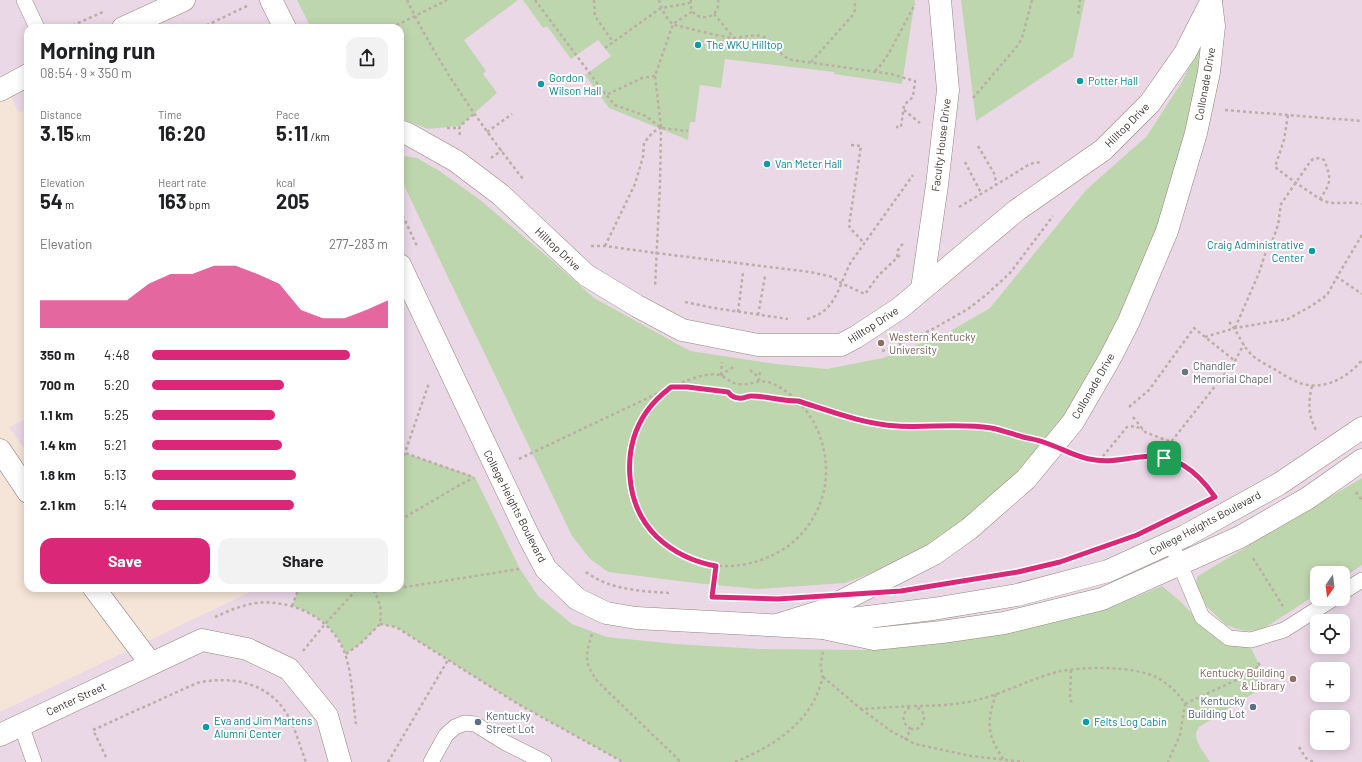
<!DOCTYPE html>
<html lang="en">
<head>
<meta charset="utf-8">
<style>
  :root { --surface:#fff; --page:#f2f2f2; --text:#202124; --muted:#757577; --accent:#db2777 }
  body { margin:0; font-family:Barlow,sans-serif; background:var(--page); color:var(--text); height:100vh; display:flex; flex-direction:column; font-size:15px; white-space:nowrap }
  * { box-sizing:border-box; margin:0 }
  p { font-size:13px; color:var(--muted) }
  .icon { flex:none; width:22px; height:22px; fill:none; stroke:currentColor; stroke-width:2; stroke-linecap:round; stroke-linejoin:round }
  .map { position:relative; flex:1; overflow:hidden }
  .details { position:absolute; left:24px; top:24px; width:380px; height:568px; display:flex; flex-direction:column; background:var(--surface); border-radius:12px; box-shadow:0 2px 10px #0003 }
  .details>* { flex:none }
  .needle { width:26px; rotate:194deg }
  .buttons { position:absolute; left:1310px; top:566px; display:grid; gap:8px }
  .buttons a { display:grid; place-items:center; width:40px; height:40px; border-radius:8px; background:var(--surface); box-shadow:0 2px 10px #0003; font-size:20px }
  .pin { position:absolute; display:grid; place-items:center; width:34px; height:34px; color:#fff; margin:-17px; border-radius:8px; box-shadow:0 2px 6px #0006 }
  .round { display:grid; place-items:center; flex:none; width:42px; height:42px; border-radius:12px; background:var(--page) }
  .summary { display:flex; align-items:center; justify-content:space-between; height:68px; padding:0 16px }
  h1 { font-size:22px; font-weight:700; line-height:30px }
  .stats { display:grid; grid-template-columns:repeat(3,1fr); gap:6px; height:68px; padding:4px 16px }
  .stats div { display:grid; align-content:center }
  .stats b { font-size:20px; font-weight:700 }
  .stats small { font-size:11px; font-weight:400 }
  .stats p { font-size:11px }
  .chart { height:112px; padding:8px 16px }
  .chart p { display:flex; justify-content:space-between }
  .chart svg { width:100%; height:72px; margin-top:4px; fill:var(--accent); opacity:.7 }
  .action { display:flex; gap:8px; margin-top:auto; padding:8px 16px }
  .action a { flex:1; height:46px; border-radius:12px; background:var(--accent); color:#fff; font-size:16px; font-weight:700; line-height:46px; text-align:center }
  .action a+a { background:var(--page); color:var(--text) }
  ul { padding:0 16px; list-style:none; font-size:13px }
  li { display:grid; grid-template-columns:64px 48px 1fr; align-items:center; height:30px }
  li i { height:10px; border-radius:5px; background:var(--accent) }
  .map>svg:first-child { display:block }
  .education { fill:#ebd8e7; fill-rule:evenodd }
  .green { fill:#bed6ae }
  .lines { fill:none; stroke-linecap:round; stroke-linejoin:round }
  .lane-casing { stroke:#938579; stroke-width:16 }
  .street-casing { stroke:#938579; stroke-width:23 }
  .secondary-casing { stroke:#938579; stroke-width:23 }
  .path { stroke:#bbaea4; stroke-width:2.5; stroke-dasharray:3 3; stroke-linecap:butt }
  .lane { stroke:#fff; stroke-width:15 }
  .street { stroke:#fff; stroke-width:22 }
  .secondary { stroke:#fff; stroke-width:22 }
  .route-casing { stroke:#fff; stroke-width:8 }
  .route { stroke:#db2777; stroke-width:5 }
  .culture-dot { fill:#0f9aa8; stroke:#fff; stroke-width:1.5 }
  .education-dot { fill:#8d6e63; stroke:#fff; stroke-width:1.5 }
  .worship-dot { fill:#6b7280; stroke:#fff; stroke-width:1.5 }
  .service-dot { fill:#5c6f8a; stroke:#fff; stroke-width:1.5 }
  .labels { text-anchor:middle; stroke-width:4; stroke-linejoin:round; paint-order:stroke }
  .culture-label { font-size:11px; fill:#0d838f; stroke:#fff; text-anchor:start }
  .street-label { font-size:11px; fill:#3b3530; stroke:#fff }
  .education-label { font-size:11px; fill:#785e54; stroke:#fff; text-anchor:start }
  .worship-label { font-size:11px; fill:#5b616d; stroke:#fff; text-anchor:start }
  .service-label { font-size:11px; fill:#4e5e75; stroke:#fff; text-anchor:end }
</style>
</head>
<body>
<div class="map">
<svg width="1362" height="762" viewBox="0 0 1362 762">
  <rect width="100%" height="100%" fill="#f4e5d8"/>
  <g class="education">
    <path d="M0,0h1362v762h-1362v-50l258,-124h142v-560h-372v81l-9,4 -19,-39zM1317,573h26v26h-26zM1317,621h26v26h-26zM1317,669h26v26h-26zM1317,717h26v26h-26z"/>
    <path d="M28,418v34l-3,-2 -16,-23z"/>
  </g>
  <g class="green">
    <path d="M297,0h221l-54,40 22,31 -3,3 14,19 -37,33 -32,3 -28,-11v-90h-89z"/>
    <path d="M523,0h392l-13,84 -68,-10v-2l-109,-13 -4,29 -21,-3 -5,37h-5l-2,18 -79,-32 -24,-33 26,-19 -13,-16 -27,19 -24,-33 -4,2z"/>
    <path d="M961,0h124l-12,57 -97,64z"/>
    <path d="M1208,27l-20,106 -38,121 -73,147 -60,78 -83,70 -89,34 -87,6 -63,-6 -87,-11 -18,-13 -18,-23 -172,-359v-20l4,-1 13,2 21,12 41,29 71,60 44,39 96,53 86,13 51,5 56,-11 64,-25 43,-25 96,-118 61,-54 36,-56z"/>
    <path d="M405,453l70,24 45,92 18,27 34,28 35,13 68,7 85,5 104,1 51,-4 105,-16 45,-10 40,-10 57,-24 18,15 22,23 48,22 10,20 -10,5 12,17 -63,39c-9,11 5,25 11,35h-587l-105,-58 -122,-77 -16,-3 -20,20 -14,10c-12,-27 -27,-39 -54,-48l7,-18h101v-134z"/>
    <path d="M1362,478v87l-19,13v-5h-26v21l-51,33 -10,3 -8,1 -8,-1 -14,-5 -24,-23 -7,-18 3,-8z"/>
  </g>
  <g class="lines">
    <defs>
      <g id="lane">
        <path d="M24,0l13,28"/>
        <path d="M1171,543l31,74 27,21 22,2 33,-10 49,-31"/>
        <path d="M1343,592l19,-12"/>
        <path d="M21,725l13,37"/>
        <path d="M431,762l15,-27 9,-8 10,-4 10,1 29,18 40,20"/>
      </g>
      <g id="street">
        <path d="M400,131l8,3 48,27 45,34 85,80 51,31 45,24 76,15h83l15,-8 44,-29 117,-98 86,-60 47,-47 35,-50 26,-51"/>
        <path d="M922,289l15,-104 11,-95 -8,-90"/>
        <path d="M0,450l28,42"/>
        <path d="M94,588l57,76"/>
        <path d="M777,625l45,-14 112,-57 35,-25 57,-50 47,-57 36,-62 20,-39 38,-90 29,-98 13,-61 5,-46 -3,-24"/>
      </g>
      <g id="secondary">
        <path d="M271,0l14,28"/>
        <path d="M123,28l61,-28"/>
        <path d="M0,90l28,-15"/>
        <path d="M400,265l129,272 17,32 31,30 29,14 30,5 187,10 51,11 68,-7 62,-9 98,-24 138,-62 68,-39 54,-38"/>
        <path d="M824,628l19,-8 90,-11 84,-14 91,-24 77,-35 94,-52 83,-56"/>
        <path d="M0,735l202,-95 45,9 42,20 38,47 13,46"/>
      </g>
    </defs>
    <use href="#lane" class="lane-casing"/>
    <use href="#street" class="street-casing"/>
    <use href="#secondary" class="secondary-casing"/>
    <g class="path">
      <path d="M407,0c31,64 72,123 116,179"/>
      <path d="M535,0l71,95"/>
      <path d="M594,0l1,16 18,26"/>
      <path d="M659,0c1,7 8,20 14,24 3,2 55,14 60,14 11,0 20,-5 31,-1 12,5 15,20 28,23l99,14 24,7 -2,16 -9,8 -3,22h-5"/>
      <path d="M691,0c-4,24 31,22 27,0"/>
      <path d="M714,14l20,24"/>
      <path d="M1078,14l2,-14"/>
      <path d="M67,28l38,-17"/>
      <path d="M201,28l46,-22"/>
      <path d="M391,28l56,-28"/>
      <path d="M605,48l56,-40 29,-5"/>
      <path d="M811,62l41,-46 3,-6v-10"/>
      <path d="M875,71l5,-5 9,-13 26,-49"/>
      <path d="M655,76l-13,2 -36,17 9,10 31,11 15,12 27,3"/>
      <path d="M973,98l46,-54 4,-9 9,-35"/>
      <path d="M904,110l16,13"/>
      <path d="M1225,110l137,11"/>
      <path d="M661,127l-6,-51 18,-52 20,-13"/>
      <path d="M447,128h12"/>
      <path d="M487,132l25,-18"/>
      <path d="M460,135l-1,-6 1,-3 14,-12"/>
      <path d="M851,145l10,1 -12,79 1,3 14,15"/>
      <path d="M978,146l17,29 1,10"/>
      <path d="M491,158l11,-8"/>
      <path d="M965,162l16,31"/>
      <path d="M1320,199c13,8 28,1 42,5"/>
      <path d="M959,207l37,-22 32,-20 8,-3 5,1"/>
      <path d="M400,210l17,36"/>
      <path d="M1362,235l-25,42 25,17"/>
      <path d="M1273,242l2,-1 8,3h7"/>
      <path d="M591,246h14l51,7 154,19 23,5 8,6 24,11 13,-18 24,-23"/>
      <path d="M605,246l30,-62 8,-27 1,-14 9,-11 8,-4 -1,56 -5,103"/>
      <path d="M897,257l1,-7 6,-8"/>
      <path d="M685,302l29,6 74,11"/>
      <path d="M738,312l5,-39"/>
      <path d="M758,315l7,-39"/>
      <path d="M807,319c30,-8 31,-33 44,-57l62,-87"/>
      <path d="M1229,322c9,9 12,22 21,31 6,7 17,12 26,17 8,5 17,11 27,14 23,6 45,-7 59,-24"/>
      <path d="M1235,328l24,-55 8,-25 5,-6 6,-17 3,-21 29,-42 3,-3 7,-1 4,2c8,19 7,23 -4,39l-24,-16 -21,-16 9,-27 4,-25"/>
      <path d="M1205,337l30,-9 53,-9 25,-14 14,-10 10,-18"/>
      <path d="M882,351l9,-3 40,-18 37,-21 18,-14 24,-22 43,-57"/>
      <path d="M750,370l6,5 3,6"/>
      <path d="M721,375l1,-13"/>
      <path d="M721,376l8,-7 7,-2"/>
      <path d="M759,381l1,-11"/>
      <path d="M1312,386c-4,16 -4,29 4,44"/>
      <path d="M1129,407l20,-17 45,-62 41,33"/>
      <path d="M1133,417l12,15 26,10 64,-81 9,-17"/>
      <path d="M400,454l5,-1 68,24"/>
      <path d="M1076,456c9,2 18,5 27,6 13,0 27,-5 40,-6 31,-1 52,12 70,37"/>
      <path d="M1164,458l7,-16"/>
      <path d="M519,459l152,-72c12,-5 38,-17 51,-11 6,3 9,7 16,8 12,2 20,-5 30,-2 7,2 13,6 19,10 29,21 43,58 38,93 -4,26 -21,52 -43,65 -69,42 -153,-3 -152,-84 0,-19 6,-39 17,-55 6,-9 15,-17 24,-24h16l41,6c3,3 6,5 11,5 4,1 8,-2 12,-2 15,-1 31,5 47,5l59,18 38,7h79l17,2 37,10"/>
      <path d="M1099,461l28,-34 8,-1 8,4"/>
      <path d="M400,467l29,-84"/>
      <path d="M1356,492l6,9"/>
      <path d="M400,520l65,-38 9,-4"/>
      <path d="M1253,558l30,48"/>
      <path d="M586,572c24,18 54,19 83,21"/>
      <path d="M374,592l145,-23"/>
      <path d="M712,597l4,-31"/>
      <path d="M292,606l7,-18"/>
      <path d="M215,617c13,-6 27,-12 41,-14 36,-4 77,15 89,51 7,19 8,49 11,70"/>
      <path d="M380,624l16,3 122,77 105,58"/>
      <path d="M592,634c-7,22 -8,29 6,48l83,80"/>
      <path d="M303,651l22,-27 33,-36"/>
      <path d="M346,654l14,-10 20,-20c2,-15 0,-23 -8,-36"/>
      <path d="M1071,670l-1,28 2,6"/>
      <path d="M1250,671l10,-5 -3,-6"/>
      <path d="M823,677l38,32 50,-3"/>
      <path d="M996,694c-10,30 -9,41 8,66"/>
      <path d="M1185,704l51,-24 14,-9 12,17"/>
      <path d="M914,706c21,0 43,-1 63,-6 28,-7 53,-21 80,-28 25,-6 76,-6 99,5 11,6 23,16 29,27l-5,31 -12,27"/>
      <path d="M861,709l30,22 24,13 56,12 53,6"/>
      <path d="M911,729c-11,-6 -9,-17 0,-23"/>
      <path d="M905,740l6,-11h6c9,-6 10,-18 -1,-22"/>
      <path d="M1299,747l7,11 7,4"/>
      <path d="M106,757l-13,-27 104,-47c35,-8 73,0 91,33 8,14 12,31 18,46"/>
      <path d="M388,762l60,-102"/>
      <path d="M735,762c39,-16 77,-40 87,-83 2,-4 -1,-7 -1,-12 -1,-4 1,-10 2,-15"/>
    </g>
    <use href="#lane" class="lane"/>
    <use href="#street" class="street"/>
    <use href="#secondary" class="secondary"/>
  </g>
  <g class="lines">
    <defs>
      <path id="route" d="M671,387h16l41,5c3,4 6,6 11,6 4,1 8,-2 12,-2 15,0 31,5 47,5 32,10 65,23 99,25 31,2 63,-3 94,2 11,2 21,6 32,9 8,2 16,3 23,6 15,5 28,13 43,16 19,4 32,0 51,-2 34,-5 57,14 75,40l-78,38 -77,27 -42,10 -117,19 -123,8 -66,-2 4,-31c-22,-4 -42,-13 -59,-29 -33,-32 -36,-89 -10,-126 7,-10 15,-17 24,-24z"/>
    </defs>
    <use href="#route" class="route-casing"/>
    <use href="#route" class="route"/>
  </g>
  <g class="culture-dot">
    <circle cx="698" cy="45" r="4"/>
    <circle cx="1080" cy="81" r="4"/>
    <circle cx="541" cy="84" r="4"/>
    <circle cx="767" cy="164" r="4"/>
    <circle cx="1312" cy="251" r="4"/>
    <circle cx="1086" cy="722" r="4"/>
    <circle cx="206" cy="727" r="4"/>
  </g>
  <g class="education-dot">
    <circle cx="881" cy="343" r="4"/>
    <circle cx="1293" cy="679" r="4"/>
  </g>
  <circle class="worship-dot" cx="1185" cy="372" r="4"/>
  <g class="service-dot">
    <circle cx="1253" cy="707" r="4"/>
    <circle cx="478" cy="722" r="4"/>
  </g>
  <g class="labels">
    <g class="culture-label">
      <text x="706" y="49">The WKU Hilltop</text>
      <text x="549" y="82">Gordon<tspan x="549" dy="13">Wilson Hall</tspan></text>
      <text x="1088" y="85">Potter Hall</text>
      <text x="775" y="168">Van Meter Hall</text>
      <text x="1304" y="249" text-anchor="end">Craig Administrative<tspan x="1304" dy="13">Center</tspan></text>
      <text x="214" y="725">Eva and Jim Martens<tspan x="214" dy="13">Alumni Center</tspan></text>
      <text x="1094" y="726">Felts Log Cabin</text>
    </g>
    <g class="street-label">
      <text transform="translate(1205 84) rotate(-80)" y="4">Collonade Drive</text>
      <text transform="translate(1127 125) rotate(-45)" y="4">Hilltop Drive</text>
      <text transform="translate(941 145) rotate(-83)" y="4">Faculty House Drive</text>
      <text transform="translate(558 249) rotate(43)" y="4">Hilltop Drive</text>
      <text transform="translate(873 325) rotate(-33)" y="4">Hilltop Drive</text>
      <text transform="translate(1093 386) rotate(-60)" y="4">Collonade Drive</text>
      <text transform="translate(515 506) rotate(63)" y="4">College Heights Boulevard</text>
      <text transform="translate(1205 523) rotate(-28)" y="4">College Heights Boulevard</text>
      <text transform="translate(76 699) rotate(-25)" y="4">Center Street</text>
    </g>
    <g class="education-label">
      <text x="889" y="341">Western Kentucky<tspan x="889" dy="13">University</tspan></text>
      <text x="1285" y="677" text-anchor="end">Kentucky Building<tspan x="1285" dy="13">&amp; Library</tspan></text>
    </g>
    <g class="worship-label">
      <text x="1193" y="370">Chandler<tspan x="1193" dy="13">Memorial Chapel</tspan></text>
    </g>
    <g class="service-label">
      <text x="1245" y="705">Kentucky<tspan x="1245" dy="13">Building Lot</tspan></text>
      <text x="486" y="720" text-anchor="start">Kentucky<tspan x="486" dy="13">Street Lot</tspan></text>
    </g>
  </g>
</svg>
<div class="buttons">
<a><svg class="needle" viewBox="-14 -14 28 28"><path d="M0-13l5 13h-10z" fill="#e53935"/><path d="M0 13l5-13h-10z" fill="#757577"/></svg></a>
<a><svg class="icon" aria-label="locate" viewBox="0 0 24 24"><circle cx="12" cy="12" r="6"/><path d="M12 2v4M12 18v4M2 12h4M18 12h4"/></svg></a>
<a>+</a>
<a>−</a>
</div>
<div class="pin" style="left:1164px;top:458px;background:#1e9e55"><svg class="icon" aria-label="arrive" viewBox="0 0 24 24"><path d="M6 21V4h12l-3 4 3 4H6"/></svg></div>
<section class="details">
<div class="summary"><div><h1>Morning run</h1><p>08:54 · 9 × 350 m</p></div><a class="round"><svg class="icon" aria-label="share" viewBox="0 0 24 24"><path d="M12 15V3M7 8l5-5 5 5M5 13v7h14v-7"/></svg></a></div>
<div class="stats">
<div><p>Distance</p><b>3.15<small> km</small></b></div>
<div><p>Time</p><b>16:20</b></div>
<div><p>Pace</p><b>5:11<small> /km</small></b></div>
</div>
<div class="stats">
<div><p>Elevation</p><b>54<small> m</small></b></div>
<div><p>Heart rate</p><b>163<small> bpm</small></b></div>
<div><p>kcal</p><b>205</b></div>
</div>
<div class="chart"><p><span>Elevation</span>277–283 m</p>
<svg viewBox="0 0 160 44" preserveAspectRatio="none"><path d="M0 44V27L10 27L20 27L30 27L40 27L50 17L60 11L70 11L80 6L90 6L100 11L110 17L120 33L130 38L140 38L150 33L160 27V44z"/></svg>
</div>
<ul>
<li><b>350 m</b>4:48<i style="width:84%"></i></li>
<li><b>700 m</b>5:20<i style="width:56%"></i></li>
<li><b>1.1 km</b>5:25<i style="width:52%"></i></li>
<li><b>1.4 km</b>5:21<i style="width:55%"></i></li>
<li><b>1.8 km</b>5:13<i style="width:61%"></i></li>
<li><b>2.1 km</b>5:14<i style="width:60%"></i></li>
</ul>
<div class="action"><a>Save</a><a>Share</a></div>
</section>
</div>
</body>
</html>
